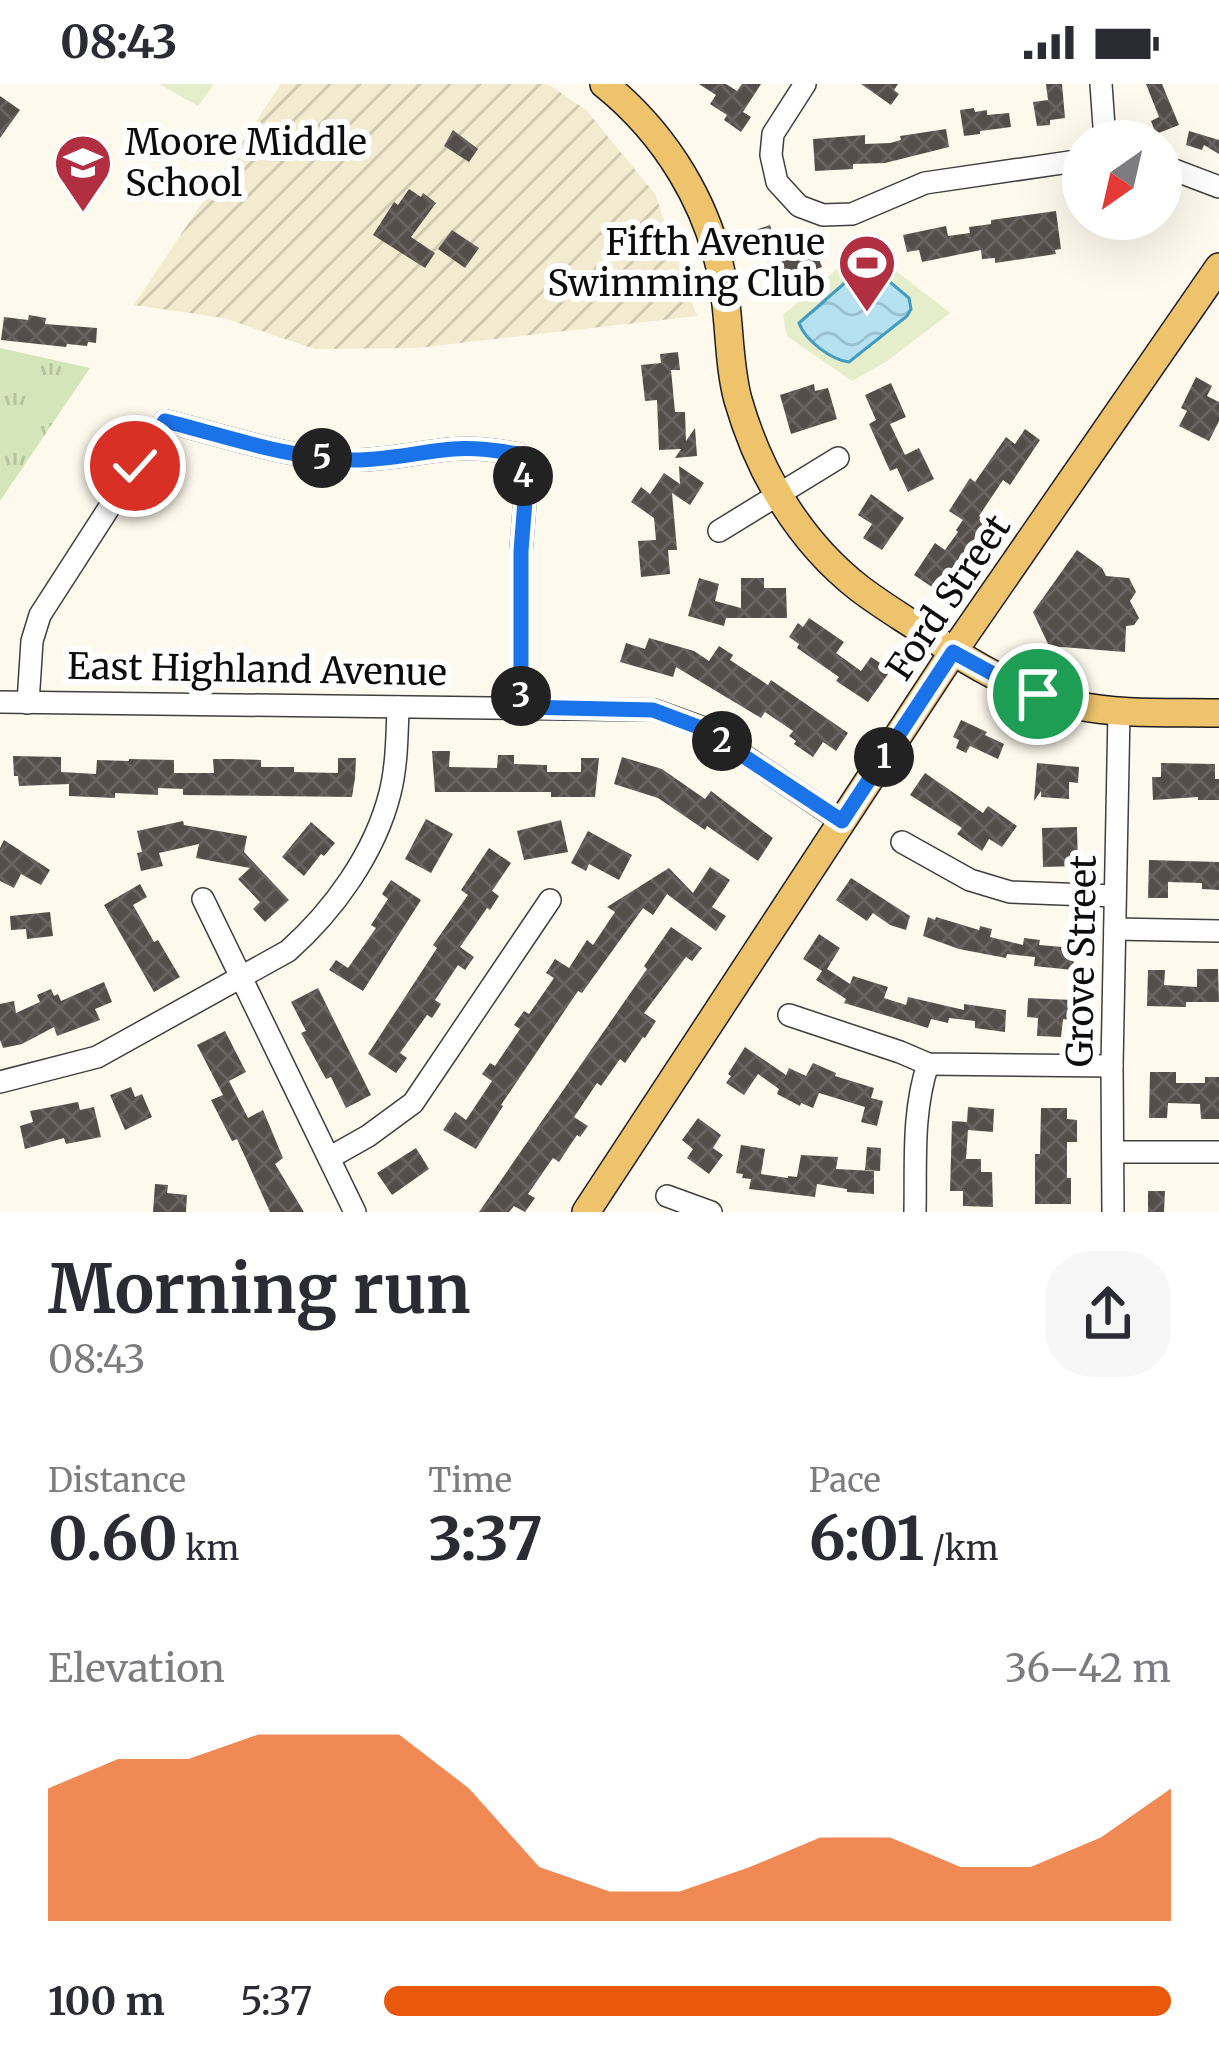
<!DOCTYPE html>
<html lang="en">
<head>
<meta charset="utf-8">
<style>
  :root { --surface:#fff; --page:#f7f7f7; --text:#2b2b33; --muted:#7c7c81; --accent:#ea580c }
  body { margin:0; font-family:Merriweather,serif; background:var(--page); color:var(--text); height:100vh; display:flex; flex-direction:column; font-size:45px; white-space:nowrap }
  * { box-sizing:border-box; margin:0 }
  p { font-size:39px; color:var(--muted) }
  .icon { flex:none; width:66px; height:66px; fill:none; stroke:currentColor; stroke-width:2; stroke-linecap:round; stroke-linejoin:round }
  .map { position:relative; height:1128px; overflow:hidden }
  .details { display:flex; flex-direction:column; background:var(--surface); flex:1 }
  .details>* { flex:none }
  .needle { width:78px; rotate:214deg }
  .buttons { position:absolute; left:1062px; top:36px; display:grid; gap:24px }
  .buttons a { display:grid; place-items:center; width:120px; height:120px; border-radius:50%; background:var(--surface); box-shadow:0 12px 48px #0002; font-size:60px }
  .pin { position:absolute; display:grid; place-items:center; width:102px; height:102px; color:#fff; margin:-51px; border:6px solid #fff; border-radius:50%; box-shadow:0 3px 12px #0007 }
  .km { position:absolute; width:60px; height:60px; margin:-30px; border-radius:50%; background:#222; color:#fff; font-size:33px; line-height:60px; text-align:center }
  .round { display:grid; place-items:center; flex:none; width:126px; height:126px; border-radius:48px; background:var(--page) }
  .headline { display:flex; align-items:center; justify-content:space-between; height:204px; padding:0 48px }
  h1 { font-size:66px; font-weight:700; line-height:90px }
  .metrics { display:grid; grid-template-columns:repeat(3,1fr); gap:18px; height:204px; padding:12px 48px }
  .metrics div { display:grid; align-content:center }
  .metrics b { font-size:60px; font-weight:700 }
  .metrics small { font-size:33px; font-weight:400 }
  .metrics p { font-size:33px }
  .chart { height:336px; padding:24px 48px }
  .chart p { display:flex; justify-content:space-between }
  .chart svg { width:100%; height:216px; margin-top:12px; fill:var(--accent); opacity:.7 }
  ul { padding:0 48px; list-style:none; font-size:39px }
  li { display:grid; grid-template-columns:192px 144px 1fr; align-items:center; height:90px }
  li i { height:30px; border-radius:15px; background:var(--accent) }
  .status { display:flex; justify-content:space-between; align-items:center; height:84px; padding:0 60px; background:var(--surface); direction:ltr }
  .status svg { height:33px; fill:currentColor }
  .map>svg:first-child { display:block }
  .farmland { fill:url(#farmland-furrows) }
  .grass { fill:url(#grass-tufts) }
  .pitch { fill:#e5edca }
  .water { fill:url(#water-waves); stroke:#419cc3; stroke-width:3 }
  .building { fill:url(#building-cross-hatch) }
  .lines { fill:none; stroke-linecap:round; stroke-linejoin:round }
  .minor-casing { stroke:#3f3f3f; stroke-width:24 }
  .major-casing { stroke:#1d1d1d; stroke-width:30 }
  .minor { stroke:#fff; stroke-width:21 }
  .major { stroke:#efc36c; stroke-width:27 }
  .route-casing { stroke:#fff; stroke-width:24 }
  .route { stroke:#1a73e8; stroke-width:15 }
  .labels { text-anchor:middle; stroke-width:12; stroke-linejoin:round; paint-order:stroke }
  .poi-label { font-size:36px; fill:#0c0c0c; stroke:#fff; text-anchor:start }
  .street-label { font-size:36px; fill:#0c0c0c; stroke:#fff }
</style>
</head>
<body>
<div class="status"><b>08:43</b><svg viewBox="0 0 49 12"><path d="M0 12V9h3v3zM5 12V6h3v6zM10 12V3h3v9zM15 12V0h3v12zM26 1h20v11H26zM47 4h2v5h-2z"/></svg></div>
<div class="map">
<svg width="1219" height="1128" viewBox="0 0 1219 1128">
  <defs>
    <pattern id="farmland-furrows" width="10" height="10" patternUnits="userSpaceOnUse" patternTransform="scale(3)"><rect width="10" height="10" fill="#f2ebcf"/><path d="M-1 1l2-2M0 10L10 0M9 11l2-2" fill="none" stroke="#cec8b1"/></pattern>
    <pattern id="grass-tufts" width="24" height="20" patternUnits="userSpaceOnUse" patternTransform="scale(3)"><rect width="24" height="20" fill="#d4e5b9"/><path d="M3 7l-1-3M5 7V3M7 7l1-3M15 17l-1-3M17 17v-4M19 17l1-3" fill="none" stroke="#b5c39e"/></pattern>
    <pattern id="water-waves" width="16" height="10" patternUnits="userSpaceOnUse" patternTransform="scale(3)"><rect width="16" height="10" fill="#b5e1f1"/><path d="M0 5q4-4 8 0t8 0" fill="none" stroke="#9ac0cd"/></pattern>
    <pattern id="building-cross-hatch" width="8" height="8" patternUnits="userSpaceOnUse" patternTransform="scale(3)"><rect width="8" height="8" fill="#544d4a"/><path d="M0 0l8 8M0 8l8-8" fill="none" stroke="#686260"/></pattern>
  </defs>
  <rect width="100%" height="100%" fill="#fef9ed"/>
  <path class="farmland" d="M281,0h267l38,26 69,84 42,122 -280,32 -102,1 -91,-31 -90,-13z"/>
  <path class="grass" d="M0,264l90,20 -90,133z"/>
  <g class="pitch">
    <path d="M159,0h55l-16,22z"/>
    <path d="M864,162l86,67 -63,48 -35,20 -65,-45 -4,-21z"/>
  </g>
  <path class="water" d="M864,182h7l38,32 2,11 -4,7 -58,46c-18,-2 -44,-22 -50,-39z"/>
  <g class="building">
    <path d="M699,0h27l11,7 5,-7h19l-18,28 8,5 -10,15 -17,-12 3,-5 -17,-11 6,-9z"/>
    <path d="M861,0h37l-4,6 5,4 -8,11z"/>
    <path d="M1046,0h16l3,34 -15,2v5l-13,1 -4,-24 15,-2z"/>
    <path d="M1146,0h16l17,41 -23,9 -5,-13 8,-4z"/>
    <path d="M0,12l20,14 -20,28z"/>
    <path d="M974,24l1,4 12,-2v5l22,-2 2,14 -31,4v3l-16,2 -4,-26z"/>
    <path d="M946,45l3,18 -64,16 -32,1v5l-38,2 -2,-32 52,-4v9l25,-1 11,-3 -1,-4z"/>
    <path d="M453,46l25,19 -9,13 -25,-16z"/>
    <path d="M1189,47l30,9v14l-15,-9 -2,5 -16,-5z"/>
    <path d="M409,105l12,8 2,-4 13,10 -25,34 24,16 -10,15 -52,-33 21,-33 4,3z"/>
    <path d="M1056,127l5,38 -6,1 1,4 -61,9v-5l-13,1 -1,-9 -59,12 -3,-12 -12,2 -4,-17 43,-9 2,10 22,-3 -1,-6 22,-3v-4z"/>
    <path d="M770,141l6,17 22,11 16,-6 8,20 -25,9 -38,-19 -9,-25z"/>
    <path d="M452,146l27,18 -14,20 -27,-19z"/>
    <path d="M29,231l17,3 -1,6 52,4 -1,15 -8,-1 -1,4 -20,-2 -1,3 -65,-7 3,-23 24,3z"/>
    <path d="M678,268l2,18h-9l4,42h10l1,29 9,-13 2,28 -22,2 6,-9 -22,1 -2,-50 -12,1 -4,-36 20,-2 -1,-9z"/>
    <path d="M1196,293l16,9 -5,10 12,6v19l-10,20 -30,-15 8,-15 -6,-3z"/>
    <path d="M891,299l15,34 -16,7 15,31 14,-7 15,31 -26,13 -11,-24 -7,3 -21,-47 7,-4 -11,-25z"/>
    <path d="M814,300l1,7 13,-3 9,31 -46,15 -11,-39z"/>
    <path d="M1025,345l15,11 -30,45 -7,-5 -24,36 8,5 -49,70 -24,-16 21,-32 10,7 13,-18 -2,-2 7,-10 -14,-9 21,-33 5,4 31,-45 9,7z"/>
    <path d="M679,382l25,17 -14,22 -18,-12 5,57h-9l2,24 -29,3 -3,-36 18,-1 -2,-22 -23,-16 10,-15 9,7 14,-21 16,11z"/>
    <path d="M871,410l33,24 -22,32 -19,-12 9,-14 -14,-9z"/>
    <path d="M1077,466l25,18 4,8 23,2 7,14 -6,9 9,17 -5,7 -8,1 -1,26 -76,-6 -16,-34z"/>
    <path d="M699,494l20,6 -4,17 26,7v-30h23v10h22l1,30h-61l-2,8 -36,-10z"/>
    <path d="M809,534l35,24 -8,11 25,18 10,-14 20,13 -23,32 -32,-21 3,-4 -42,-29 2,-4 -10,-7 9,-14 5,4z"/>
    <path d="M649,554l45,13 15,10 10,-15 14,9 -3,5 38,25 3,-5 77,53 -12,18 -13,-9 -10,15 -19,-13 2,-3 -7,-5 4,-5 -28,-19 -4,6 -85,-51 -3,10 -53,-15 6,-19 19,6z"/>
    <path d="M961,636l26,12 -2,3 19,9 -6,15 -28,-13 -4,7 -10,-5 3,-8 -6,-3z"/>
    <path d="M432,667h18l-1,16 48,1 1,-13h16v9l33,1v7h34v-14h18l-4,39h-44v-5h-116z"/>
    <path d="M13,672l48,1v15l35,2 1,-14 32,1v-2l45,1v13h40l-1,-14h20l28,1v7h33v5l44,1v-15h18l-1,20 -3,19 -169,-2v-6l-25,-1v7l-43,-2v5l-46,-2v-12l-50,2 -1,-10h-4z"/>
    <path d="M622,673l40,12 43,30 6,-8 62,47 -15,23 -51,-35 -2,4 -47,-32 -44,-14z"/>
    <path d="M1037,679l42,4 -1,16 -9,-1v17l-28,-2v-6l-7,10z"/>
    <path d="M1161,679l54,1v15h4v21h-21v-3l-45,3 -1,-23h9z"/>
    <path d="M925,689l58,40 5,-7 29,20 -15,21 -13,-8 -7,12 -25,-17 5,-6 -52,-33z"/>
    <path d="M426,735l27,15 -22,39 -26,-14z"/>
    <path d="M561,736l7,32 -44,8 -7,-29z"/>
    <path d="M183,737l1,4 63,11 -3,16 45,48 -24,22 -12,-13 7,-7 -22,-23 12,-11 -54,-10 3,-14 -40,9 4,13 -22,5 -4,-18 5,-1 -5,-21z"/>
    <path d="M311,738l24,21 -11,13 -3,-2 -17,22 -22,-19z"/>
    <path d="M1077,743l1,39 -35,1 -1,-39z"/>
    <path d="M588,747l44,24 -13,25 -30,-16 -3,7 -15,-8z"/>
    <path d="M4,756l46,30 -9,15 -20,-11 -7,14 -14,-7v-33z"/>
    <path d="M489,764l22,15 -19,28 7,5 -9,14 -3,-2 -27,39 14,10 -9,13 -7,-5 -23,35 6,4 -9,14 -5,-3 -27,38 7,5 -11,15 -28,-19 69,-106 -4,-3 35,-50 -7,-5z"/>
    <path d="M1149,776l70,2v28l-17,-1v-6l-34,-1v16h-20z"/>
    <path d="M710,783l20,13 -18,27 14,9 -10,15 -49,-37 -14,21 -10,-7 -61,85 -4,-2 -77,114 2,1 -27,43 -33,-19 12,-18 11,8 26,-39 -10,-7 8,-11 5,3 25,-37 -6,-4 10,-14 5,3 25,-36 -8,-5 9,-14 14,9 18,-28 6,5 22,-33 -8,-5 62,-39 24,25z"/>
    <path d="M851,794l59,38 -4,14 -16,-5 -17,-12 -6,8 -31,-21z"/>
    <path d="M391,796l30,20 -58,91 -34,-21 7,-10 12,8 28,-40 -5,-3 17,-26 -6,-5z"/>
    <path d="M140,800l7,13 -14,8 21,37 4,-2 22,37 -26,15 -50,-87z"/>
    <path d="M50,828l3,24 -26,3 -1,-10 -15,1 -1,-14z"/>
    <path d="M928,833l7,3 1,-3 43,13 1,-4 12,3 -2,8 33,8 1,-7 16,2 -1,5 36,3 -2,22 -39,-4 1,-9 -28,-3 -1,4 -47,-9 -36,-13z"/>
    <path d="M671,843l31,21 -10,13 -6,-4 -42,56 12,8 -11,17 -2,-1 -18,26 -5,-4 -19,27 -4,-3 -23,34 14,9 -8,11 -3,-2 -18,27 -6,-4 -25,36 7,4 -10,14 -11,-6 -5,6h-30l168,-243 -3,-3z"/>
    <path d="M819,850l21,14 -13,21 23,15 3,-8 35,11 -4,11 22,7 2,-8 56,13v-6l42,6 -1,22 -30,-4v-7l-26,-3 -1,5 -17,-4 -3,9 -84,-25 2,-4 -30,-19 6,-9 -19,-12z"/>
    <path d="M1197,885h21l1,33h-33v5l-39,-1 1,-36h17l-1,15 33,2z"/>
    <path d="M104,898l8,20 -17,7 5,11 -43,16 -3,-9 -32,17 -19,4 -3,-8v-36l14,-3 2,12 24,-11 -3,-7 14,-6 3,7 4,-2 3,7z"/>
    <path d="M318,904l53,107 -25,13 -15,-31 -5,2 -25,-46 5,-2 -15,-29z"/>
    <path d="M1028,914l45,2 -1,20 -9,-1 -2,18 -24,-1 1,-18 -11,-1z"/>
    <path d="M225,947l21,41 -17,9 19,37 15,-8 20,48 -8,6 29,48h-34l-33,-73 -5,2 -21,-41 12,-5 -26,-50z"/>
    <path d="M745,963l41,28 3,-7 17,8 7,-13 23,10 -1,3 39,12 -3,10 12,3 -6,25 -16,-4 4,-15 -46,-14 -6,15 -12,-5 -1,3 -23,-12 2,-5 -21,-15 -14,21 -18,-12 5,-7 -3,-2z"/>
    <path d="M1150,988h26v11h29v-6h14v42h-18l-1,-15 -32,-1 -1,15h-18z"/>
    <path d="M131,1003l4,10 7,-3 10,23 -27,13 -15,-35z"/>
    <path d="M78,1018l2,8 14,-3 7,30 -35,7 -2,-6 -39,11 -5,-23 13,-4 -3,-11z"/>
    <path d="M968,1023l26,2 -1,23 -25,-2 -2,29h15v13h11l1,35 -30,-1v-15h-13l2,-70 15,1z"/>
    <path d="M1041,1024h26v11l10,1v22h-10v36h4v26h-36v-50h5z"/>
    <path d="M698,1034l23,17 -8,13 10,7 -14,19 -22,-16 6,-9 -11,-9z"/>
    <path d="M741,1061l24,4 -4,25 27,4v-2l9,1 4,-22 37,2 -2,12 38,2v23l-27,-2v-3l-30,-5 -2,13 -66,-8 2,-10 -9,-1 1,-4 -7,-1z"/>
    <path d="M867,1063l14,1 -1,23 -15,-1z"/>
    <path d="M416,1064l13,21 -37,26 -15,-22z"/>
    <path d="M155,1100l13,1 -1,8 20,2 -1,17h-33z"/>
    <path d="M1148,1107h17l-1,21h-16z"/>
  </g>
  <g class="lines">
    <defs>
      <g id="minor">
        <path d="M805,0l-32,50 -2,21 6,27 22,24 24,9 29,-1 73,-31 158,-23"/>
        <path d="M1101,0l4,57"/>
        <path d="M1161,81l58,22"/>
        <path d="M719,447l119,-73"/>
        <path d="M0,618l654,8 47,17 140,94"/>
        <path d="M28,619l4,-62 8,-26 125,-194c61,15 121,37 184,39 35,1 69,-8 104,-11 22,-2 43,1 65,5l8,34 -5,63v157"/>
        <path d="M902,758l68,38 40,12 105,4"/>
        <path d="M203,815l152,313"/>
        <path d="M1115,845l104,2"/>
        <path d="M789,931l111,37 28,12 184,2"/>
        <path d="M0,998l97,-25 191,-106c46,-41 87,-98 102,-158 7,-28 7,-58 8,-86"/>
        <path d="M1113,1068h106"/>
        <path d="M329,1074l39,-22 45,-33 137,-203"/>
        <path d="M667,1112l44,16"/>
        <path d="M915,1128c1,-49 -3,-100 13,-148"/>
        <path d="M1113,1128l-1,-146 7,-354"/>
      </g>
      <g id="major">
        <path d="M604,0c61,49 106,121 119,199 7,38 5,80 15,117 21,73 61,141 121,188 22,17 46,31 68,46 45,31 93,59 147,71 47,10 97,7 145,8"/>
        <path d="M586,1128l367,-560 266,-385"/>
      </g>
    </defs>
    <use href="#minor" class="minor-casing"/>
    <use href="#major" class="major-casing"/>
    <use href="#minor" class="minor"/>
    <use href="#major" class="major"/>
  </g>
  <g class="lines">
    <defs>
      <path id="route" d="M135,382l30,-45c61,15 121,37 184,39 35,1 69,-8 104,-11 22,-2 43,1 65,5l8,34 -5,63v156l132,3 48,18 141,93 111,-169 55,30 30,12"/>
    </defs>
    <use href="#route" class="route-casing"/>
    <use href="#route" class="route"/>
  </g>
  <defs>
    <symbol id="school-pin" viewBox="-11 -11 22 30"><path d="M0 17L-7.5 6A9.5 9.5 0 1 1 7.5 6Z" fill="#b22f41" stroke="#fff"/><path d="M0-5L7-2L0 1L-7-2ZM-4 1L0 2.5L4 1V4Q0 6-4 4Z" fill="#fff"/></symbol>
    <symbol id="stadium-pin" viewBox="-11 -11 22 30"><path d="M0 17L-7.5 6A9.5 9.5 0 1 1 7.5 6Z" fill="#b22f41" stroke="#fff"/><path d="M0-5a6.5 5 0 1 0 0 10a6.5 5 0 1 0 0-10ZM-3.5-1.8h7v3.6h-7Z" fill="#fff"/></symbol>
  </defs>
  <g fill-rule="evenodd">
    <use href="#school-pin" x="50" y="46" width="66" height="90"/>
    <use href="#stadium-pin" x="834" y="146" width="66" height="90"/>
  </g>
  <g class="labels">
    <g class="poi-label">
      <text x="125" y="71">Moore Middle<tspan x="125" dy="41">School</tspan></text>
      <text x="825" y="171" text-anchor="end">Fifth Avenue<tspan x="825" dy="41">Swimming Club</tspan></text>
    </g>
    <g class="street-label">
      <text transform="translate(948 513) rotate(-56)" y="13">Ford Street</text>
      <text transform="translate(257 585) rotate(1)" y="13">East Highland Avenue</text>
      <text transform="translate(1081 877) rotate(-89)" y="13">Grove Street</text>
    </g>
  </g>
</svg>
<div class="buttons">
<a><svg class="needle" viewBox="-14 -14 28 28"><path d="M0-13l5 13h-10z" fill="#e53935"/><path d="M0 13l5-13h-10z" fill="#7c7c81"/></svg></a>
</div>
<div class="pin" style="left:1038px;top:610px;background:#1e9e55"><svg class="icon" aria-label="arrive" viewBox="0 0 24 24"><path d="M6 21V4h12l-3 4 3 4H6"/></svg></div>
<div class="pin" style="left:135px;top:382px;background:#d93025"><svg class="icon" aria-label="check" viewBox="0 0 24 24"><path d="M5 12l5 5 9-10"/></svg></div>
<b class="km" style="left:884px;top:673px">1</b>
<b class="km" style="left:722px;top:657px">2</b>
<b class="km" style="left:521px;top:612px">3</b>
<b class="km" style="left:523px;top:392px">4</b>
<b class="km" style="left:322px;top:374px">5</b>
</div>
<section class="details">
<div class="headline"><div><h1>Morning run</h1><p>08:43</p></div><a class="round"><svg class="icon" aria-label="share" viewBox="0 0 24 24"><path d="M12 15V3M7 8l5-5 5 5M5 13v7h14v-7"/></svg></a></div>
<div class="metrics">
<div><p>Distance</p><b>0.60<small> km</small></b></div>
<div><p>Time</p><b>3:37</b></div>
<div><p>Pace</p><b>6:01<small> /km</small></b></div>
</div>
<div class="chart"><p><span>Elevation</span>36–42 m</p>
<svg viewBox="0 0 160 44" preserveAspectRatio="none"><path d="M0 44V17L10 11L20 11L30 6L40 6L50 6L60 17L70 33L80 38L90 38L100 33L110 27L120 27L130 33L140 33L150 27L160 17V44z"/></svg>
</div>
<ul>
<li><b>100 m</b>5:37<i style="width:100%"></i></li>
</ul>
</section>
</body>
</html>
